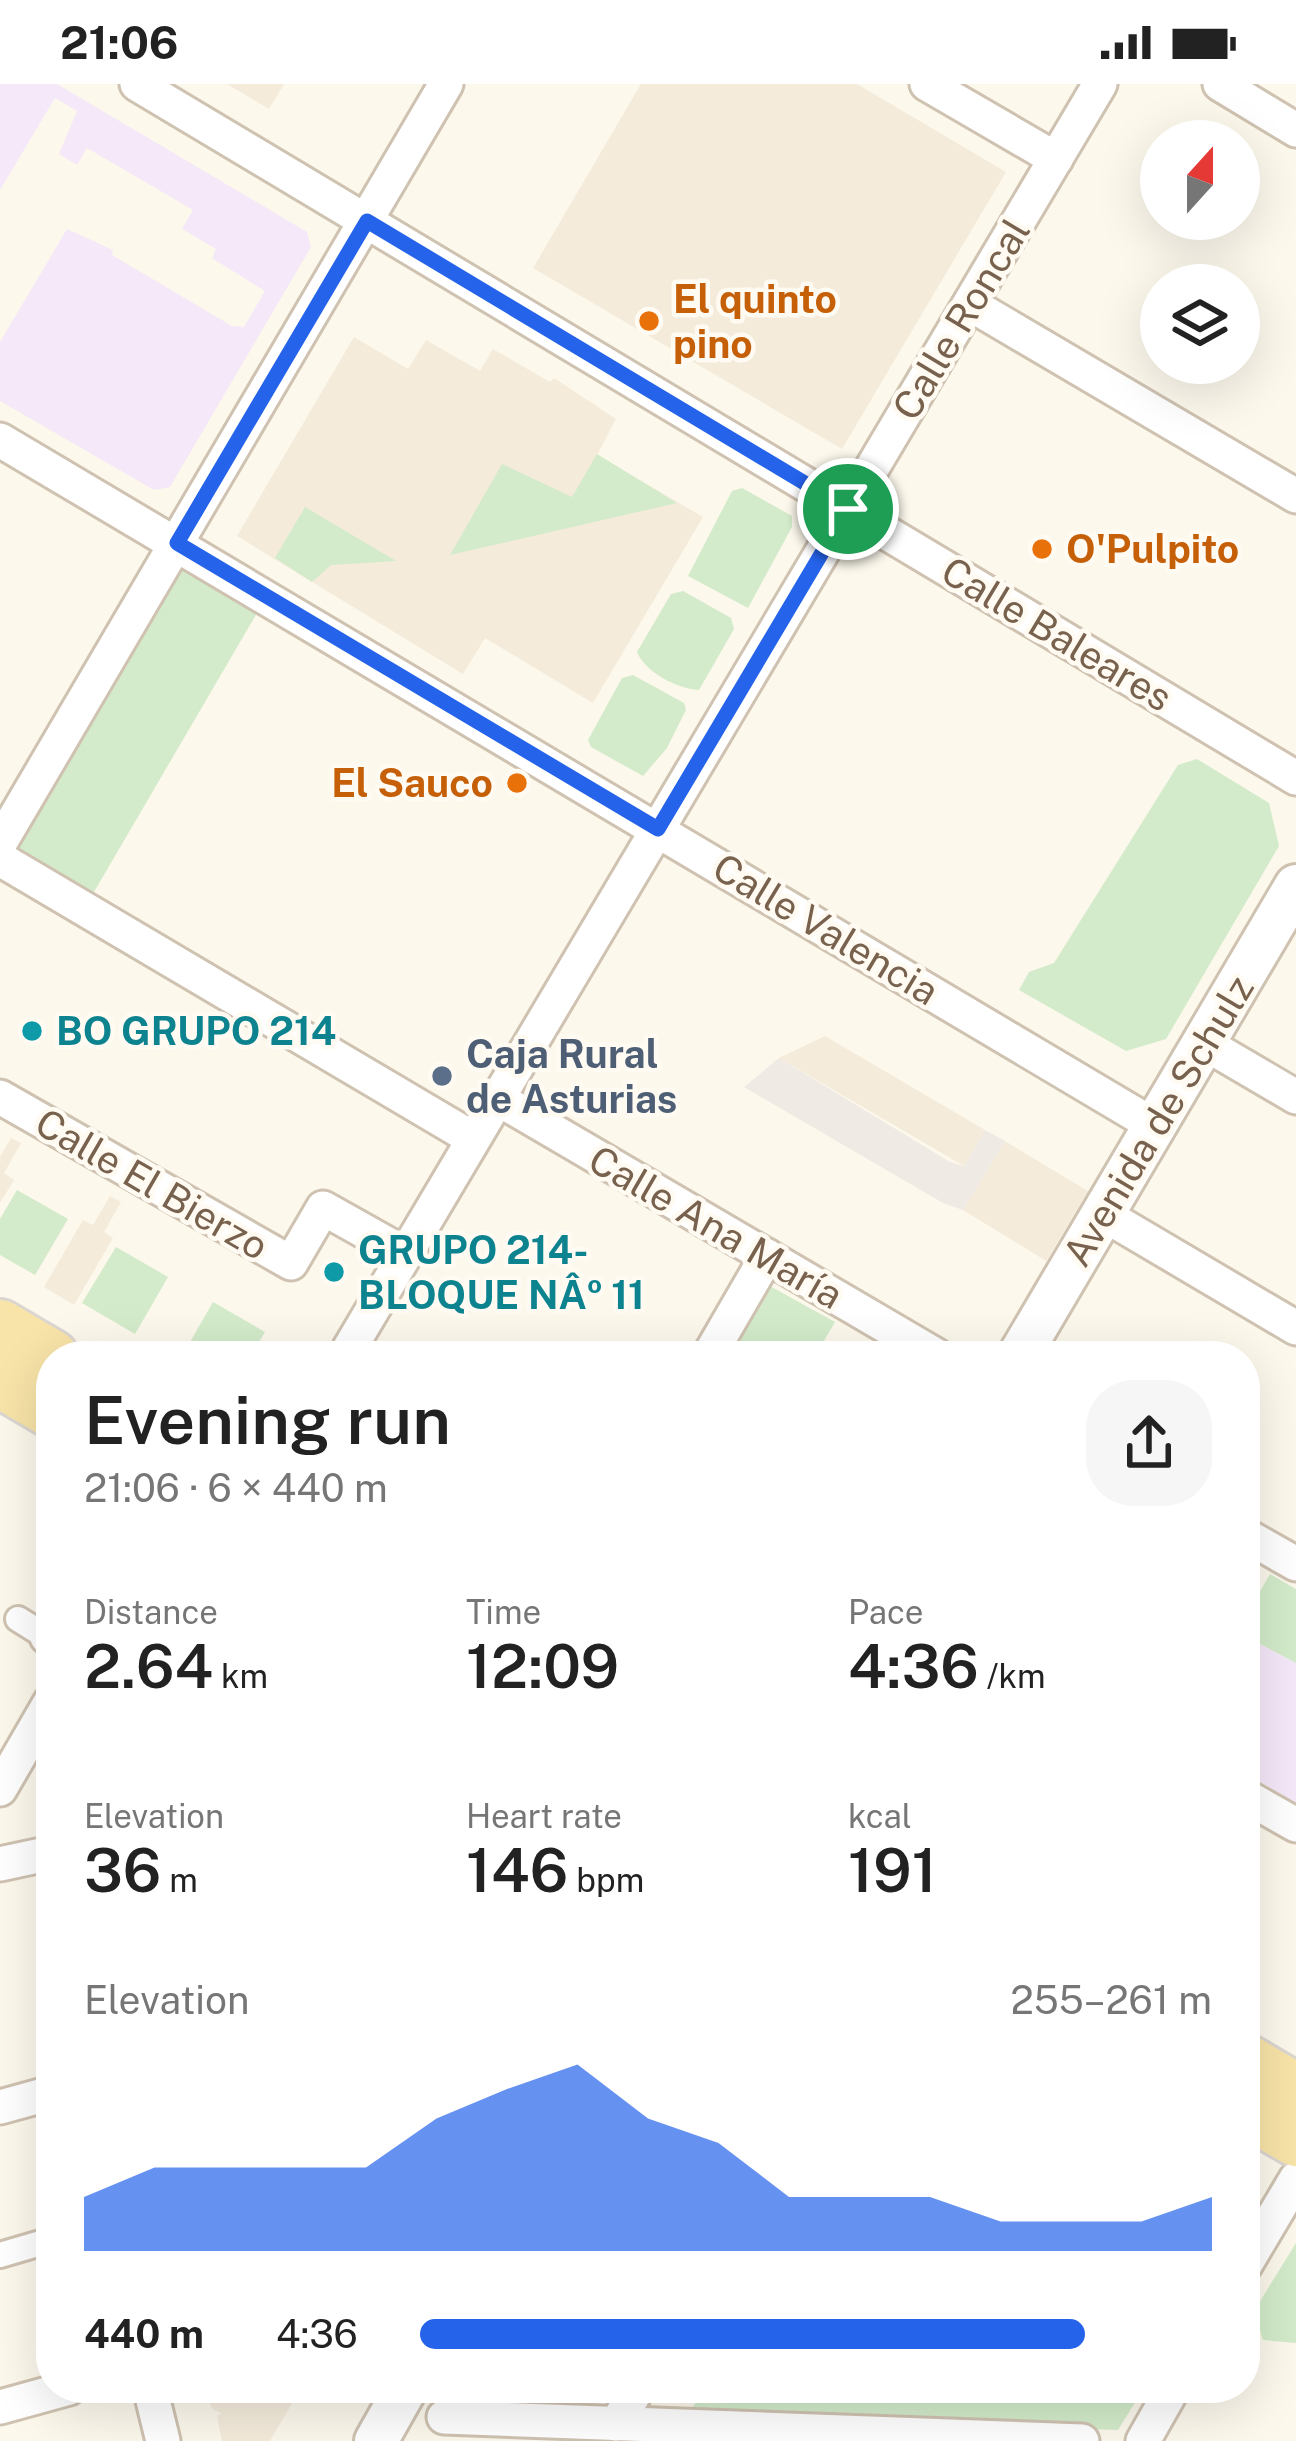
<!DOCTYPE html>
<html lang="en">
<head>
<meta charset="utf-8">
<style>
  :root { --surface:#fff; --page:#f6f6f6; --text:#222; --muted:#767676; --accent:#2563eb }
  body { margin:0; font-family:"Public Sans",sans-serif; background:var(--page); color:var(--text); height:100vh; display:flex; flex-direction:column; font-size:45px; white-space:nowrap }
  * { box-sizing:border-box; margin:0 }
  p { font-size:39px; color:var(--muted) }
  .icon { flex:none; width:66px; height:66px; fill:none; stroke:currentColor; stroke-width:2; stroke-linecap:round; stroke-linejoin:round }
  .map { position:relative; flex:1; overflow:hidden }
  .details { position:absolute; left:36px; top:1257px; width:1224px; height:1062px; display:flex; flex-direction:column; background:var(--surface); border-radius:48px; box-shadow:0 12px 48px #0002 }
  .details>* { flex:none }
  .needle { width:78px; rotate:21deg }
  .fabs { position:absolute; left:1140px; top:36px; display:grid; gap:24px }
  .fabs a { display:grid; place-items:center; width:120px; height:120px; border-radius:50%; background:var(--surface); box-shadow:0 12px 48px #0002; font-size:60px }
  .pin { position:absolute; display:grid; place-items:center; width:102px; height:102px; color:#fff; margin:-51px; border:6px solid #fff; border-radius:50%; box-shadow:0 3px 12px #0007 }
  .round { display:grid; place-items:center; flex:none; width:126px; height:126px; border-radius:48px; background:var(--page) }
  .headline { display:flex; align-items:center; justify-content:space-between; height:204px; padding:0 48px }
  h1 { font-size:66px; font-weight:600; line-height:90px }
  .figures { display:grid; grid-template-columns:repeat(3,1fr); gap:18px; height:204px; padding:12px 48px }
  .figures div { display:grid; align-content:center }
  .figures b { font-size:60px; font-weight:600 }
  .figures small { font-size:33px; font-weight:400 }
  .figures p { font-size:33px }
  .chart { height:336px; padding:24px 48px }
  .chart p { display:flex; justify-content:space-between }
  .chart svg { width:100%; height:216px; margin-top:12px; fill:var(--accent); opacity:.7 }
  ul { padding:0 48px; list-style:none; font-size:39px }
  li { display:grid; grid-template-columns:192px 144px 1fr; align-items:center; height:90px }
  li i { height:30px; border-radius:15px; background:var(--accent) }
  .status { display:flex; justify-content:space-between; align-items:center; height:84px; padding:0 60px; background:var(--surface); direction:ltr }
  .status svg { height:33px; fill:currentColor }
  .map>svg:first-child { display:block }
  .residential { fill:#f4ebdb }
  .industrial { fill:#efeae4 }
  .education { fill:#f5e8f9 }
  .green { fill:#d3ebca }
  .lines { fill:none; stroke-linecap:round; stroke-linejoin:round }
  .pedestrian-casing { stroke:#cfc2b1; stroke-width:30 }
  .minor-casing { stroke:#cfc2b1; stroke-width:39 }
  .tertiary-casing { stroke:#cfc2b1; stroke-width:48 }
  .primary-casing { stroke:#dcd6d1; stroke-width:60 }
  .pedestrian { stroke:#fff; stroke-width:24 }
  .minor { stroke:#fff; stroke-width:33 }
  .tertiary { stroke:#fff; stroke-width:42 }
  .primary { stroke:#f8e4a8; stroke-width:54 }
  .route-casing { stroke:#fff; stroke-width:24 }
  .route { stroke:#2563eb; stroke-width:15 }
  .food-dot { fill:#e8710a; stroke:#fffbf3; stroke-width:4.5 }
  .culture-dot { fill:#0f9aa8; stroke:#fffbf3; stroke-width:4.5 }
  .service-dot { fill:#5c6f8a; stroke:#fffbf3; stroke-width:4.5 }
  .labels { text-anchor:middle; stroke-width:9; stroke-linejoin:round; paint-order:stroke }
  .food-label { font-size:39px; font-weight:bold; fill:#c56008; stroke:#fffbf3; text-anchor:start }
  .street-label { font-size:39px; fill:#78624e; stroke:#fffbf3 }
  .culture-label { font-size:39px; font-weight:bold; fill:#0d838f; stroke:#fffbf3; text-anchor:start }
  .service-label { font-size:39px; font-weight:bold; fill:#4e5e75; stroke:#fffbf3; text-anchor:start }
</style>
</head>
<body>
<div class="status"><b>21:06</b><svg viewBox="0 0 49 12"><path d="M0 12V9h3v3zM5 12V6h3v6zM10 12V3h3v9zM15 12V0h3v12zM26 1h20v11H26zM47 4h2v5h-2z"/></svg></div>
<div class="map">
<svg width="1296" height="2357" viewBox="0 0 1296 2357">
  <rect width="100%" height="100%" fill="#fcf8ec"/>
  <g class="residential">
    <path d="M227,0h57l-15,25z"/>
    <path d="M641,0h216l149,88 -164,277 -309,-181z"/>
    <path d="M354,253l54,32 18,-29 54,31 13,-22 57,33 4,-4 62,41 -19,36 106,62 -110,186 -108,-65 -22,36 -226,-138z"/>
    <path d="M825,952l160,94 -21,36 -185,-108z"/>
    <path d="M11,1054l10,5 -17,30 10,7 -14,23v-46z"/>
    <path d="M1005,1057l83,50 -42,70 -83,-51z"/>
    <path d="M110,1112l11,6 -17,30 9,6 -39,67 -30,-18 39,-67 10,5z"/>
    <path d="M203,2304h98l-31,53h-48l-5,-25 5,-3 -9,-3z"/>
  </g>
  <path class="industrial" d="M779,974l171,104 14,4 21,-36 20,11 -42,69 -20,-7 -199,-116z"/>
  <g class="education">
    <path d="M0,0h57l250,148 4,15 -141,240 -16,3 -154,-89v-59l67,-113 46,21 -1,5 120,71 12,1 21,-36 -53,-33 4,-9 -34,-20 11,-19 -106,-62 -10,17 -18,-11 18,-43 -22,-13 -55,92z"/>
    <path d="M1245,1552l51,27v140l-51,-30z"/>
  </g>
  <g class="green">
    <path d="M597,370l80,49 -227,52 52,-91 70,33z"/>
    <path d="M742,404l50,28v11l-44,81 -60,-32 44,-85z"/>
    <path d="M305,423l91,54 -65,4 -19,17 -37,-24z"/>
    <path d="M177,459l90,53 -183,313 -84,-66z"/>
    <path d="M683,507l48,27 3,11 -35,61c-21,-1 -53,-17 -62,-38l34,-58z"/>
    <path d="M633,591l51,28 2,7 -19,38 -24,28 -52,-29 -3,-7 34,-62z"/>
    <path d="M1197,675l72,44 10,43 -113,193 -40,12 -107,-61 10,-18 25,-9 124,-198z"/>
    <path d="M17,1106l51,29 -33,56 -35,-20v-36z"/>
    <path d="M116,1163l52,30 -33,57 -53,-31z"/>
    <path d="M768,1201l67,37 -20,34h-89z"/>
    <path d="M213,1218l52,30 -14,24h-69z"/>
    <path d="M1270,1490l26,15v74l-51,-27v-19z"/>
    <path d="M1296,2159v100l-33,-3 -9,-29z"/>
    <path d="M683,2304h461l-26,42 -430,-16 11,-16z"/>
  </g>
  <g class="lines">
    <defs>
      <g id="pedestrian">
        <path d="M18,1535l29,18"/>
        <path d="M0,2171l51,-15"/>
      </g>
      <g id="minor">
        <path d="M137,0l1159,694"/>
        <path d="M927,0l129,75"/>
        <path d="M1220,0l76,46"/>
        <path d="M970,220l326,192"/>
        <path d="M0,356l1155,686"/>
        <path d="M0,759l446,-759"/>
        <path d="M0,775l472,279"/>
        <path d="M1204,959l92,54"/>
        <path d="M0,1013l291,166 32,-55 82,46"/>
        <path d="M495,1013l442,259"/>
        <path d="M1103,1130l193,114"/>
        <path d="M345,1272l755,-1272"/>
        <path d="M709,1272l58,-100"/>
        <path d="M1245,1451l51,29"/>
        <path d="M47,1553l4,2"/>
        <path d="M0,1705l51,-88"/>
        <path d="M1245,1712l51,29"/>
        <path d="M0,1780l51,-11"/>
        <path d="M0,2023l51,-14"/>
        <path d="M1245,2181l51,-86"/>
        <path d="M150,2304l13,53"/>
        <path d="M0,2323l69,-19"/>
        <path d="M444,2333l638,24"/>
        <path d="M616,2340l22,-36"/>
        <path d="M1143,2357l30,-53"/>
      </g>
      <g id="tertiary">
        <path d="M1019,1272l277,-470"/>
        <path d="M376,2357l30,-53"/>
      </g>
      <g id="primary">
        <path d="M0,1243l51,30"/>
        <path d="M0,1296l51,30"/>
        <path d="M1245,1977l51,30"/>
        <path d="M1245,2025l51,30"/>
      </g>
    </defs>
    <use href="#pedestrian" class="pedestrian-casing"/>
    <use href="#minor" class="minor-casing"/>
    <use href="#tertiary" class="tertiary-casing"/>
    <use href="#primary" class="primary-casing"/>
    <use href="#pedestrian" class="pedestrian"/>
    <use href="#minor" class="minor"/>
    <use href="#tertiary" class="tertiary"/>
    <use href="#primary" class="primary"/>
  </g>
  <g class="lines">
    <defs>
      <path id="route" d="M367,137l481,288 -190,320 -481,-286z"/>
    </defs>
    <use href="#route" class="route-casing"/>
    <use href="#route" class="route"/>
  </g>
  <g class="food-dot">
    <circle cx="649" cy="237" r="12"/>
    <circle cx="1042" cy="465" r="12"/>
    <circle cx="517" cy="699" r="12"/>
  </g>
  <g class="culture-dot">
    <circle cx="32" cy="947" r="12"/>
    <circle cx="334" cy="1188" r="12"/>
  </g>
  <circle class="service-dot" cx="442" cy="992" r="12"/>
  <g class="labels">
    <g class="food-label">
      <text x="673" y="229">El quinto<tspan x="673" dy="45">pino</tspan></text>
      <text x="1066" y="479">O'Pulpito</text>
      <text x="493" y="713" text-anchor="end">El Sauco</text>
    </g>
    <g class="street-label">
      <text transform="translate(961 235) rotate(-59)" y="14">Calle Roncal</text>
      <text transform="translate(1057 550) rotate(31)" y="14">Calle Baleares</text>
      <text transform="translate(826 845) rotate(31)" y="14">Calle Valencia</text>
      <text transform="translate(1158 1037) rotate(-59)" y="14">Avenida de Schulz</text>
      <text transform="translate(152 1100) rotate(30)" y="14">Calle El Bierzo</text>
      <text transform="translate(716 1143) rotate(30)" y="14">Calle Ana María</text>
    </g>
    <g class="culture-label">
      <text x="56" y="961">BO GRUPO 214</text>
      <text x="358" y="1180">GRUPO 214-<tspan x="358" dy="45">BLOQUE NÂº 11</tspan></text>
    </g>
    <g class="service-label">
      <text x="466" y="984">Caja Rural<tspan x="466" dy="45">de Asturias</tspan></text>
    </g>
  </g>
</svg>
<div class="fabs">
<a><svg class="needle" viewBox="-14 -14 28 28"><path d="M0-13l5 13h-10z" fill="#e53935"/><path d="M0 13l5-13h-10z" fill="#767676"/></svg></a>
<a><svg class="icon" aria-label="layers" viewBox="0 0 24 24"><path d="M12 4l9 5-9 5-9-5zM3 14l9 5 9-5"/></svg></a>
</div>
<div class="pin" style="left:848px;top:425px;background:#1e9e55"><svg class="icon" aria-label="arrive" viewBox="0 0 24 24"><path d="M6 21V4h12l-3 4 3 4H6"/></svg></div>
<section class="details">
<div class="headline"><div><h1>Evening run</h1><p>21:06 · 6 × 440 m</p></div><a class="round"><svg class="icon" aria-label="share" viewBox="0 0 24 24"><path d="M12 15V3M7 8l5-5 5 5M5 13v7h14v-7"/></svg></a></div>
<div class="figures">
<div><p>Distance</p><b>2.64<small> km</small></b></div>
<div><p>Time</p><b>12:09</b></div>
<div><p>Pace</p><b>4:36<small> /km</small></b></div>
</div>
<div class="figures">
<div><p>Elevation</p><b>36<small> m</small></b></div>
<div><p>Heart rate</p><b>146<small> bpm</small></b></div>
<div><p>kcal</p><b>191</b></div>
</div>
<div class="chart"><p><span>Elevation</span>255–261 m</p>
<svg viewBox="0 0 160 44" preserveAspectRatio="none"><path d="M0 44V33L10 27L20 27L30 27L40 27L50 17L60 11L70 6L80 17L90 22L100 33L110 33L120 33L130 38L140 38L150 38L160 33V44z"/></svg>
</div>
<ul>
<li><b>440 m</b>4:36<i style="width:84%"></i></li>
</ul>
</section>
</div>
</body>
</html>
